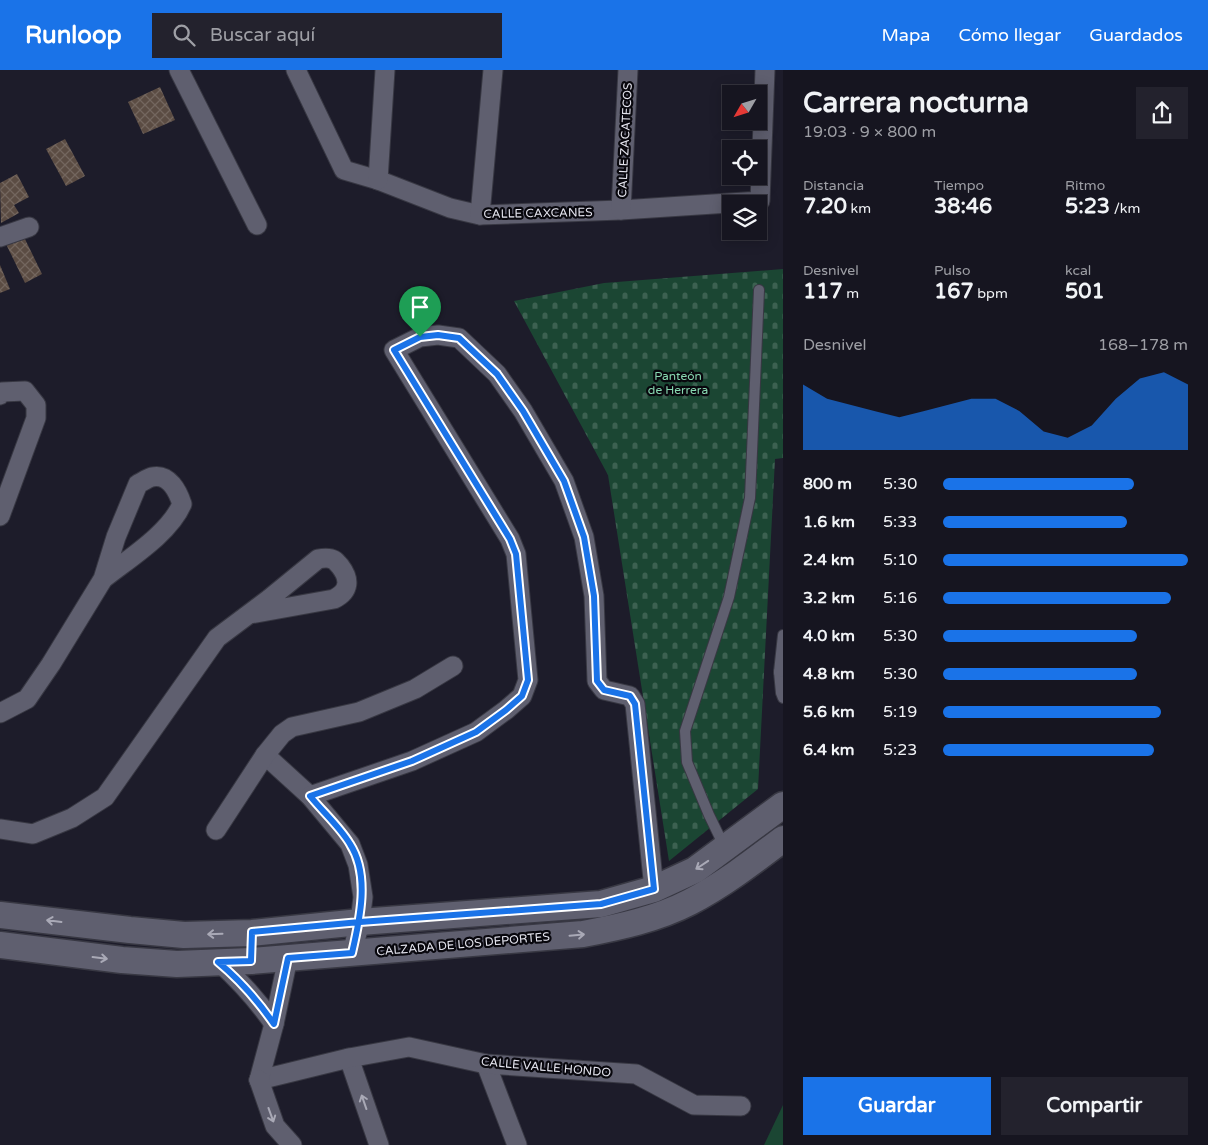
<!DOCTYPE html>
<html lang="es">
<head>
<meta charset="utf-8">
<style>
  :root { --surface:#161520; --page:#23222d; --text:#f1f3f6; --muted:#9e9fa5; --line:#35343e; --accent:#1a73e8 }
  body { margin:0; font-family:"Varela Round",sans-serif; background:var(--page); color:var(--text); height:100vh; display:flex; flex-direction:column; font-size:19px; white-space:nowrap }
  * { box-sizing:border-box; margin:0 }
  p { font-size:16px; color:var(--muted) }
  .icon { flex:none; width:28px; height:28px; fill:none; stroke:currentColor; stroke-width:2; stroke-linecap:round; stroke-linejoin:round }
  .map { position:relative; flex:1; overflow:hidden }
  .sheet { display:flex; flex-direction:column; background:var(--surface); width:425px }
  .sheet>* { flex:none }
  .needle { width:32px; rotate:231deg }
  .controls { position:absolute; left:722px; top:15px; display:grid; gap:10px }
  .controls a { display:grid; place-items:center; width:45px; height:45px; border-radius:0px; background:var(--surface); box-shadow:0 2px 12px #0003,0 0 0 1px var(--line); font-size:25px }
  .pin { position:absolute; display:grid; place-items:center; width:42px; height:42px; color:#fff; margin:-51px -21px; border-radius:50% 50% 50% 0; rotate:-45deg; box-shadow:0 0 5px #0007 }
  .pin .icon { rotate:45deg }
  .round { display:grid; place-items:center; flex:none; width:52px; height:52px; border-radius:0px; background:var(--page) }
  .headline { display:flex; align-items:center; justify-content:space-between; height:85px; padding:0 20px }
  h1 { font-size:28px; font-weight:700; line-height:38px }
  .metrics { display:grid; grid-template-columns:repeat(3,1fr); gap:8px; height:85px; padding:5px 20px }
  .metrics div { display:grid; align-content:center }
  .metrics b { font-size:21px; font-weight:700 }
  .metrics small { font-size:14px; font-weight:400 }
  .metrics p { font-size:14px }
  .chart { height:140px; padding:10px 20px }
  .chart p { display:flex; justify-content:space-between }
  .chart svg { width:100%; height:90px; margin-top:5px; fill:var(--accent); opacity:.7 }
  .button { display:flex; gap:10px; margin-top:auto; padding:10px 20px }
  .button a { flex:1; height:58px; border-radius:0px; background:var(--accent); color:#fff; font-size:20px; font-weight:700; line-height:58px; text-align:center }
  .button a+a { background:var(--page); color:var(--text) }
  ul { padding:0 20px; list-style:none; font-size:16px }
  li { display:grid; grid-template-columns:80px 60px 1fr; align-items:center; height:38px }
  li i { height:12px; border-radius:6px; background:var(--accent) }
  header { display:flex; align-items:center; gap:30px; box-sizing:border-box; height:70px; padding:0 25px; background:var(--accent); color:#fff }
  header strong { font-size:24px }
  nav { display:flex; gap:28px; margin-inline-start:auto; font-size:18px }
  .search { width:350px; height:45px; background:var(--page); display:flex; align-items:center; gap:12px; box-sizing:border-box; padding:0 18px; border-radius:0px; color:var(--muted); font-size:19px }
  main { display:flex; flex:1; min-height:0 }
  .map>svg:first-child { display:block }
  .cemetery { fill:url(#cemetery-stones) }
  .green { fill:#1b4633 }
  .building { fill:url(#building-cross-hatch) }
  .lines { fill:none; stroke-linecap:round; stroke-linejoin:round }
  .lane-casing { stroke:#383843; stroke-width:12 }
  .street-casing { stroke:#383843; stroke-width:21 }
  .secondary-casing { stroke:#383843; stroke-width:29 }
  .lane { stroke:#5f5f6f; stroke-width:10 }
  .street { stroke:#5f5f6f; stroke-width:19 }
  .secondary { stroke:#5f5f6f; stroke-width:26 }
  .oneway { stroke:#a9a9b6 }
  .route-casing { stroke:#fff; stroke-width:10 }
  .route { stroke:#1a73e8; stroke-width:6 }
  .labels { text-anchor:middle; stroke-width:4.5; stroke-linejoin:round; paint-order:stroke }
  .street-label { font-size:12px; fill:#e6e6f0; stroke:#08070d }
  .park-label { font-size:12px; fill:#88d8b1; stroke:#08070d }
</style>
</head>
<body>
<header>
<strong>Runloop</strong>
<div class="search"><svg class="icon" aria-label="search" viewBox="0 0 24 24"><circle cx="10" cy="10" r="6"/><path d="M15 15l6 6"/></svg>Buscar aquí</div>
<nav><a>Mapa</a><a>Cómo llegar</a><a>Guardados</a></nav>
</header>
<main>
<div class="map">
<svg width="783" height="1075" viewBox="0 0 783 1075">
  <defs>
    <pattern id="cemetery-stones" width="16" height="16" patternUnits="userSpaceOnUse" patternTransform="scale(1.25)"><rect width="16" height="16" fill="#1b4633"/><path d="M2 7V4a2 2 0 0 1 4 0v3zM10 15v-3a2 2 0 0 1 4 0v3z" fill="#3c6151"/></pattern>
    <pattern id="building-cross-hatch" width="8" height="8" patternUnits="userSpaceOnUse" patternTransform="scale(1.25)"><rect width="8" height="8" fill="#5b4c43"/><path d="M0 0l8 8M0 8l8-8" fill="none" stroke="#73665e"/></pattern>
  </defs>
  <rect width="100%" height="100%" fill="#1d1c2a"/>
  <path class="cemetery" d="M783,199v189l-8,1 -17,330 -89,72 -61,-386 -94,-174 90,-18z"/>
  <path class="green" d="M783,1035v40h-19z"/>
  <g class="building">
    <path d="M160,17l15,33 -32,14 -15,-32z"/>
    <path d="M65,69l20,37 -19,10 -20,-37z"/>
    <path d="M17,104l12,23 -15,8 5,8 -18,10 -1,-40z"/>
    <path d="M23,165l19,39 -17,9 -19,-39z"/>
    <path d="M0,195l10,24 -10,4z"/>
  </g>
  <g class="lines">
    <defs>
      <g id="lane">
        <path d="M783,600l-4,2 2,21 2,5"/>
        <path d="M779,602l4,-37"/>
        <path d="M725,778l-16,-33 -22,-53 -2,-31 44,-134 21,-99 9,-208"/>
      </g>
      <g id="street">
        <path d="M179,0l78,155"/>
        <path d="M296,0l48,100 34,10 72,28 30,7 141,-5 139,-9 5,-131"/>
        <path d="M378,110l7,-110"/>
        <path d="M621,140l7,-140"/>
        <path d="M480,145l13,-145"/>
        <path d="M0,167l29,-10"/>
        <path d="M0,325l2,-3 23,-1 11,14v13l-36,98"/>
        <path d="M0,643l27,-14 24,-35 52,-85 13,-42 22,-53c4,-2 10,-6 14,-7 17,-4 26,15 30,27 -13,30 -54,55 -79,75"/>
        <path d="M265,685l45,41 40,48 8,21 5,32 -3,25 -8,31"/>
        <path d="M310,726l102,-35 64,-29 30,-22 16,-14 6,-16 -12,-126 -6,-15 -116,-189 26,-13 18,-2 21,3 38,36 26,37 41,70 20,56 10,59 3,85 7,9 26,6 5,8 19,185"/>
        <path d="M0,759l33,5 39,-16 33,-21 112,-159 52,-39 49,-40c5,-1 11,-2 16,1 1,0 5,5 6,6 10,13 10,25 -6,33l-84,15"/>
        <path d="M216,760l49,-75 17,-21 10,-7 67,-15 56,-23 38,-23"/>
        <path d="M219,892c21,19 39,39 55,62"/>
        <path d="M349,988l30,87"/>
        <path d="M486,994l31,81"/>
        <path d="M259,1010l90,-22 60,-11 77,17 150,10 58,31 47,1"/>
        <path d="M259,1010l15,-56 14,-66"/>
        <path d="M259,1010l16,46 17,19"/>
      </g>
      <g id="secondary">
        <path d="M0,845l130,15 54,5 68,-2 108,-11 241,-18 53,-15 41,-19 88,-65"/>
        <path d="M0,875l122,15 55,4 74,-3 332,-27c37,-7 74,-15 107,-32 33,-17 64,-41 93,-63"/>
      </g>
    </defs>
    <use href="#lane" class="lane-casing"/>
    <use href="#street" class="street-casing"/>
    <use href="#secondary" class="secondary-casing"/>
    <use href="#lane" class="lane"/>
    <use href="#street" class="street"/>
    <use href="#secondary" class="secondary"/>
  </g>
  <defs><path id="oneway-shaft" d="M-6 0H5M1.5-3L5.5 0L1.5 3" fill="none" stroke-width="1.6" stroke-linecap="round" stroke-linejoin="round" transform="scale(1.25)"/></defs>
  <g class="oneway">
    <use href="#oneway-shaft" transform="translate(702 795) rotate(146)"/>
    <use href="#oneway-shaft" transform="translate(54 851) rotate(-173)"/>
    <use href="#oneway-shaft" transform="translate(215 864) rotate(178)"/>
    <use href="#oneway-shaft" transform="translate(577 865) rotate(-5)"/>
    <use href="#oneway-shaft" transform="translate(100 888) rotate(7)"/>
    <use href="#oneway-shaft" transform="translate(364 1032) rotate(-109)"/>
    <use href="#oneway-shaft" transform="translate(271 1045) rotate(70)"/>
  </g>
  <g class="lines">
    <defs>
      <path id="route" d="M420,267l-26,13 116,189 6,15 12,126 -6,16 -16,14 -30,22 -64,29 -102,35c12,15 30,31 40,48 20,31 10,75 2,109l-64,5 -14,66c-16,-23 -33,-43 -56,-62l33,-1 1,-29 108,-10 241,-18 53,-15 -19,-185 -5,-8 -26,-6 -7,-9 -3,-85 -10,-59 -20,-56 -41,-70 -26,-37 -38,-36 -21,-3 -18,2"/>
    </defs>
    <use href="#route" class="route-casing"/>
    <use href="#route" class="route"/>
  </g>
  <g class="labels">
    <g class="street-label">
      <text transform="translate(625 70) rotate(-87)" y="4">CALLE ZACATECOS</text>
      <text transform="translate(538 143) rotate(-1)" y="4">CALLE CAXCANES</text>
      <text transform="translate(463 874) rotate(-5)" y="4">CALZADA DE LOS DEPORTES</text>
      <text transform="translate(546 997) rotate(5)" y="4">CALLE VALLE HONDO</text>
    </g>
    <g class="park-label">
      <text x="678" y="310">Panteón<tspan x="678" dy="14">de Herrera</tspan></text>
    </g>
  </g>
</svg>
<div class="controls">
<a><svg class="needle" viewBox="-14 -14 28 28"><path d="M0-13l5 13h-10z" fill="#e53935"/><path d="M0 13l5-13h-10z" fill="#9e9fa5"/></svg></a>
<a><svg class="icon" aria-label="locate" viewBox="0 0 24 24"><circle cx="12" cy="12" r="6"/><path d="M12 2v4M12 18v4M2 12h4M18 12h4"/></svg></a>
<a><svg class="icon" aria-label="layers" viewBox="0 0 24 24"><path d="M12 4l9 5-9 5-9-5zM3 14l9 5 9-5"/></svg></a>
</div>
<div class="pin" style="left:420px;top:267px;background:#1e9e55"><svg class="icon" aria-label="arrive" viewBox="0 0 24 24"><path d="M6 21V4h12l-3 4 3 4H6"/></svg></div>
</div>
<section class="sheet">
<div class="headline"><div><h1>Carrera nocturna</h1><p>19:03 · 9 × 800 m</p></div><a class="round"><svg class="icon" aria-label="share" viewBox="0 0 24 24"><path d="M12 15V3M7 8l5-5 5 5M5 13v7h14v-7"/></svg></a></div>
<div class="metrics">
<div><p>Distancia</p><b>7.20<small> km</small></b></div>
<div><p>Tiempo</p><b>38:46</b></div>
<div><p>Ritmo</p><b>5:23<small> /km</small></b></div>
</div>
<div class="metrics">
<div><p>Desnivel</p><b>117<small> m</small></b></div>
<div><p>Pulso</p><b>167<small> bpm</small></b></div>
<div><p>kcal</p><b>501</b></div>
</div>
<div class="chart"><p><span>Desnivel</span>168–178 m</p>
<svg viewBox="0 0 160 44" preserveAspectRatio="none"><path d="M0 44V12L10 19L20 22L30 25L40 28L50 25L60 22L70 19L80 19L90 25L100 35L110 38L120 32L130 19L140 9L150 6L160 12V44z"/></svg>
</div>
<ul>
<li><b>800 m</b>5:30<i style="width:78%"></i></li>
<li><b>1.6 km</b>5:33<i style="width:75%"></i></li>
<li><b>2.4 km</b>5:10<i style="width:100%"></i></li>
<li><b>3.2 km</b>5:16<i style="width:93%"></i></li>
<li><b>4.0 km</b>5:30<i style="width:79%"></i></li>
<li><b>4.8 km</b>5:30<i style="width:79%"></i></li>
<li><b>5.6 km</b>5:19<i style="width:89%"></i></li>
<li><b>6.4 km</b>5:23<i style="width:86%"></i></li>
</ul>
<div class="button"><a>Guardar</a><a>Compartir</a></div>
</section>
</main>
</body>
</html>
